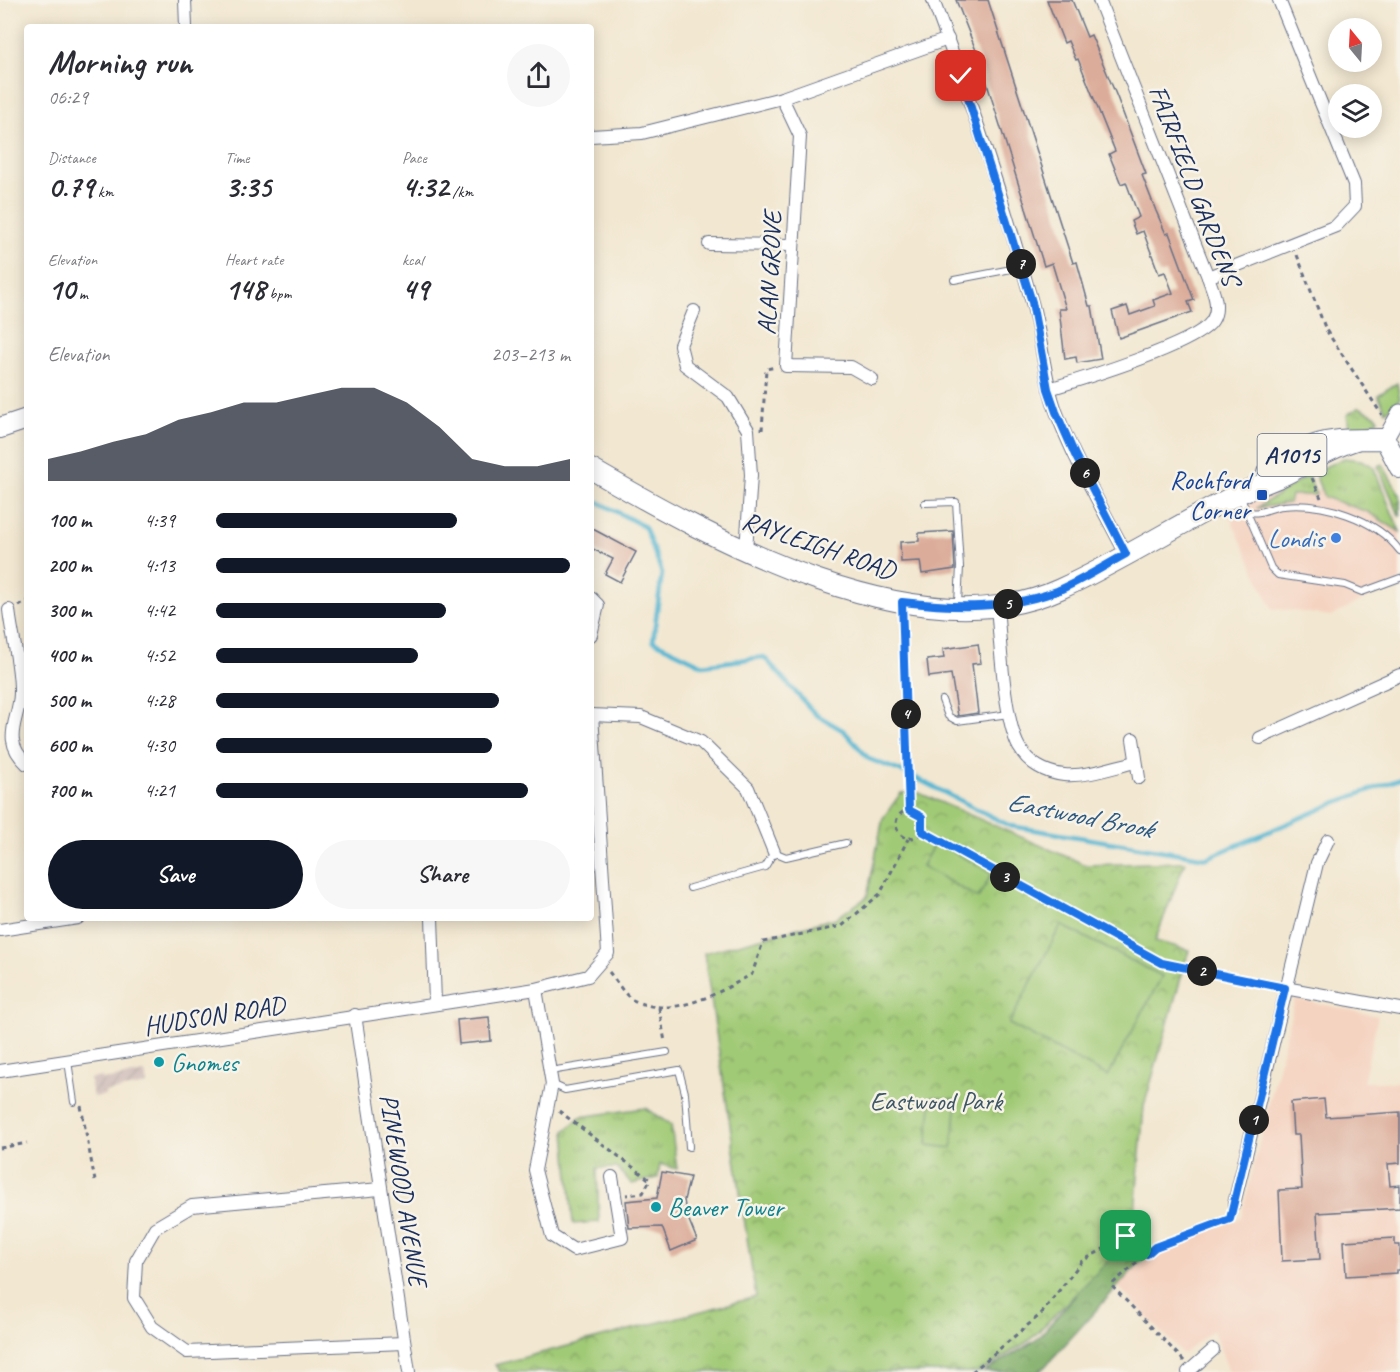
<!DOCTYPE html>
<html lang="en">
<head>
<meta charset="utf-8">
<style>
  :root { --surface:#fff; --page:#f7f7f7; --text:#2b2b33; --muted:#7c7c81; --accent:#111827 }
  body { margin:0; font-family:Caveat,sans-serif; background:var(--page); color:var(--text); height:100vh; display:flex; flex-direction:column; font-size:22px; white-space:nowrap }
  * { box-sizing:border-box; margin:0 }
  p { font-size:20px; color:var(--muted) }
  .icon { flex:none; width:33px; height:33px; fill:none; stroke:currentColor; stroke-width:2; stroke-linecap:round; stroke-linejoin:round }
  .map { position:relative; flex:1; overflow:hidden }
  .details { position:absolute; left:24px; top:24px; width:570px; height:897px; display:flex; flex-direction:column; background:var(--surface); border-radius:6px; box-shadow:0 3px 15px #0003 }
  .details>* { flex:none }
  .needle { width:39px; rotate:342deg }
  .controls { position:absolute; left:1328px; top:18px; display:grid; gap:12px }
  .controls a { display:grid; place-items:center; width:54px; height:54px; border-radius:50%; background:var(--surface); box-shadow:0 3px 15px #0003; font-size:30px }
  .pin { position:absolute; display:grid; place-items:center; width:51px; height:51px; color:#fff; margin:-26px; border-radius:12px; box-shadow:0 3px 9px #0006 }
  .km { position:absolute; width:30px; height:30px; margin:-15px; border-radius:50%; background:#222; color:#fff; font-size:16px; line-height:30px; text-align:center }
  .round { display:grid; place-items:center; flex:none; width:63px; height:63px; border-radius:32px; background:var(--page) }
  .overview { display:flex; align-items:center; justify-content:space-between; height:102px; padding:0 24px }
  h1 { font-size:33px; font-weight:700; line-height:45px }
  .stats { display:grid; grid-template-columns:repeat(3,1fr); gap:9px; height:102px; padding:6px 24px }
  .stats div { display:grid; align-content:center }
  .stats b { font-size:30px; font-weight:700 }
  .stats small { font-size:16px; font-weight:400 }
  .stats p { font-size:16px }
  .chart { height:168px; padding:12px 24px }
  .chart p { display:flex; justify-content:space-between }
  .chart svg { width:100%; height:108px; margin-top:6px; fill:var(--accent); opacity:.7 }
  .primary-button { display:flex; gap:12px; margin-top:auto; padding:12px 24px }
  .primary-button a { flex:1; height:69px; border-radius:36px; background:var(--accent); color:#fff; font-size:24px; font-weight:700; line-height:69px; text-align:center }
  .primary-button a+a { background:var(--page); color:var(--text) }
  ul { padding:0 24px; list-style:none; font-size:20px }
  li { display:grid; grid-template-columns:96px 72px 1fr; align-items:center; height:45px }
  li i { height:15px; border-radius:8px; background:var(--accent) }
  .map>svg:first-child { display:block }
  .built { fill:#f5d3c1 }
  .industrial { fill:url(#industrial-furrows) }
  .grass { fill:url(#grass-tufts); stroke:#5e7c6a; stroke-width:1.5 }
  .forest { fill:url(#forest-crowns); stroke:#4e6e62; stroke-width:1.5 }
  .park { fill:url(#park-crowns); stroke:#5e7c6a; stroke-width:1.5 }
  .garden { fill:#a1ca76; stroke:#5e7c6a; stroke-width:1.5 }
  .lines { fill:none; stroke-linecap:round; stroke-linejoin:round }
  .stream { stroke:#53b6d2; stroke-width:4.5 }
  .building { fill:#dcac9a }
  .service-casing { stroke:#666f86; stroke-width:8 }
  .minor-casing { stroke:#666f86; stroke-width:14 }
  .tertiary-casing { stroke:#666f86; stroke-width:17 }
  .primary-casing { stroke:#666f86; stroke-width:22 }
  .path { stroke:#666f86; stroke-width:3; stroke-dasharray:4.5 4.5; stroke-linecap:butt }
  .service { stroke:#fff; stroke-width:6 }
  .minor { stroke:#fff; stroke-width:12 }
  .tertiary { stroke:#fff; stroke-width:15 }
  .primary { stroke:#fff; stroke-width:20 }
  .route-casing { stroke:#fff; stroke-width:12 }
  .route { stroke:#1a73e8; stroke-width:8 }
  .transit-dot { fill:#1a4fb4; stroke:#f7f3e8; stroke-width:2 }
  .shop-dot { fill:#3f7fe0; stroke:#f7f3e8; stroke-width:2 }
  .culture-dot { fill:#0f9aa8; stroke:#f7f3e8; stroke-width:2 }
  .labels { text-anchor:middle; stroke-width:5; stroke-linejoin:round; paint-order:stroke }
  .shield { fill:#f7f3e8; stroke:#5d6a87; stroke-width:1.5 }
  .shield-label { font-size:24px; font-weight:bold; fill:#1b2f5e }
  .street-label { font-size:26px; fill:#1b2f5e; stroke:#f7f3e8 }
  .transit-label { font-size:26px; fill:#164399; stroke:#f7f3e8; text-anchor:end }
  .shop-label { font-size:26px; fill:#366cbe; stroke:#f7f3e8; text-anchor:end }
  .culture-label { font-size:26px; fill:#0d838f; stroke:#f7f3e8; text-anchor:start }
  .park-label { font-size:26px; fill:#3c5664; stroke:#f7f3e8 }
  .water-label { font-size:27px; font-style:italic; fill:#2c5881; stroke:#f7f3e8 }
</style>
</head>
<body>
<div class="map">
<svg width="1400" height="1372" viewBox="0 0 1400 1372">
  <defs>
    <pattern id="industrial-furrows" width="10" height="10" patternUnits="userSpaceOnUse" patternTransform="scale(1.5)"><rect width="10" height="10" fill="#d1c0bc"/><path d="M-1 1l2-2M0 10L10 0M9 11l2-2" fill="none" stroke="#b3a5a4"/></pattern>
    <pattern id="grass-tufts" width="24" height="20" patternUnits="userSpaceOnUse" patternTransform="scale(1.5)"><rect width="24" height="20" fill="#a1ca76"/><path d="M3 7l-1-3M5 7V3M7 7l1-3M15 17l-1-3M17 17v-4M19 17l1-3" fill="none" stroke="#82a464"/></pattern>
    <pattern id="forest-crowns" width="20" height="18" patternUnits="userSpaceOnUse" patternTransform="scale(1.5)"><rect width="20" height="18" fill="#80ae67"/><path d="M2 6a3 3 0 1 1 6 0M12 15a3 3 0 1 1 6 0" fill="none" stroke="#688e58"/></pattern>
    <pattern id="park-crowns" width="20" height="18" patternUnits="userSpaceOnUse" patternTransform="scale(1.5)"><rect width="20" height="18" fill="#a1ca76"/><path d="M2 6a3 3 0 1 1 6 0M12 15a3 3 0 1 1 6 0" fill="none" stroke="#82a464"/></pattern>
  </defs>
  <rect width="100%" height="100%" fill="#f7f3e8"/>
  <filter id="ink" filterUnits="userSpaceOnUse"><feTurbulence type="fractalNoise" baseFrequency=".0167" numOctaves="2"/><feDisplacementMap in="SourceGraphic" scale="12" xChannelSelector="R" yChannelSelector="G"/><feConvolveMatrix kernelMatrix="1 2 1 2 8 2 1 2 1" color-interpolation-filters="sRGB"/></filter>
  <filter id="wash" filterUnits="userSpaceOnUse"><feTurbulence type="fractalNoise" baseFrequency=".008" numOctaves="4" result="noise"/><feDisplacementMap in="SourceGraphic" scale="24" xChannelSelector="R" yChannelSelector="G"/><feGaussianBlur stdDeviation="1.35" result="paint"/><feColorMatrix in="noise" values="0 0 0 0 0 0 0 0 0 0 0 0 0 0 0 0 0 1.4 0 .05"/><feComposite in="paint" operator="in"/></filter>
  <g filter="url(#wash)">
    <rect width="100%" height="100%" fill="#f2e7d0"/>
    <g class="built">
      <path d="M1283,484l68,12 46,30 3,6v49l-68,35 -60,-8 -44,-95z"/>
      <path d="M1295,999l83,17 -15,66h37v290h-171l-16,-42 -30,24 -65,-68 35,-33 88,-35z"/>
    </g>
    <path class="industrial" d="M145,1073l2,12 -42,7v3l-12,2 -3,-18 12,-2 1,3z"/>
    <g class="grass">
      <path d="M1397,383l3,16 -14,12 -8,-16z"/>
      <path d="M1359,407l18,9 1,4 -11,6 -18,1 -2,-12z"/>
      <path d="M1344,458l17,2 12,6 27,66 -32,-20 -44,-15 -10,-25z"/>
      <path d="M1382,464l18,31v22l-22,-51z"/>
      <path d="M1308,475l8,20h-25l-2,8 -32,5z"/>
      <path d="M645,1108l26,17 6,44 -17,-5 -2,14 -26,6 -15,-16h-20l2,54 -26,2 -8,-93 15,-14z"/>
    </g>
    <path class="forest" d="M1133,1241l16,11 -109,120h-56l52,-32 40,-45 9,-19z"/>
    <path class="park" d="M901,793h18l167,72 99,-3 -30,79 34,9 -45,156 -11,130 -103,104 -50,32h-480l-5,-7 261,-68 -52,-344 132,-35 31,-21 16,-79z"/>
    <g class="garden">
      <path d="M935,842l57,31 -14,25 -56,-32z"/>
      <path d="M1061,925l101,51 -54,100 -99,-52z"/>
      <path d="M932,1097l25,3 -5,48 -25,-3z"/>
    </g>
    <g class="lines">
      <path class="stream" d="M591,498l54,29 17,46 -9,68 50,24 61,-8 51,57 29,17 25,28 39,15 102,52 197,32 133,-57 60,-22"/>
    </g>
    <g id="blocks">
      <g class="building">
        <path d="M956,0h32l85,263 4,-1 12,44h3l9,53 -24,4 -1,-6 -11,2 -6,-50h7l-14,-46 -8,3 -65,-208z"/>
        <path d="M1047,0h25l15,37 4,-2 26,62 29,77 -4,1 14,36 10,23 3,-1 25,67 -6,2 4,10 -73,26 -7,-27 15,-5 3,9 25,-9 -2,-6 20,-7 -8,-21 -6,2 -16,-43 -7,3 -5,-13 8,-4 -13,-35 -5,2 -12,-30 6,-3 -37,-92 -2,1 -8,-19 -4,2z"/>
        <path d="M591,528l45,24 -16,30 -15,-8 8,-15 -22,-11z"/>
        <path d="M953,531l2,38 -33,5 -2,-13 -19,1 -1,-20 19,-1v-8z"/>
        <path d="M978,644l3,19 -9,1 6,49 -20,3 -7,-42 -22,3 -2,-17 17,-2 -1,-9z"/>
        <path d="M489,1017l2,24 -32,3 -2,-24z"/>
        <path d="M1324,1099l2,18 74,-5v51l-12,1 2,22 10,-1v23l-83,5 3,46 -38,2 -3,-71 23,-1 -3,-54h-6l-2,-33z"/>
        <path d="M662,1172l28,5 -6,23 2,13 11,27 -26,11 -9,-24 -33,1 -3,-27 31,-3z"/>
        <path d="M1395,1238v7h5v25h-3v3l-51,3 -2,-35z"/>
      </g>
    </g>
  </g>
  <g filter="url(#ink)">
    <use href="#blocks" fill-opacity="0" stroke="#666f86" stroke-width="1.5"/>
    <g class="lines">
      <defs>
        <g id="service">
          <path d="M954,280l68,-13"/>
          <path d="M1240,496l31,72 7,7 67,10 17,7 38,-14"/>
          <path d="M925,503l31,-1 4,65 -2,36"/>
          <path d="M1247,511c12,5 23,-4 36,-5 40,-4 92,12 117,45"/>
          <path d="M942,700l6,16 9,5 52,-7"/>
          <path d="M690,888l75,-21 9,-15 12,5 60,-14"/>
          <path d="M1162,963l123,25"/>
          <path d="M68,1061l6,41"/>
          <path d="M550,1071l117,-19"/>
          <path d="M552,1084l13,6 114,-20 6,23 4,54"/>
        </g>
        <g id="minor">
          <path d="M185,0l1,27"/>
          <path d="M933,0c37,98 70,198 98,299 11,37 12,76 25,112 18,49 46,96 70,143"/>
          <path d="M782,98l18,38 -14,230 65,1 21,12"/>
          <path d="M591,136l51,-3 140,-35 166,-59"/>
          <path d="M709,244l84,1"/>
          <path d="M1208,277l128,-51 19,-20 -1,-22 -75,-184"/>
          <path d="M694,311l-14,34 5,20 43,32 20,33 3,45 -5,76"/>
          <path d="M1049,389c30,-9 148,-45 163,-68 9,-14 1,-30 -4,-44l-109,-277"/>
          <path d="M591,598l7,7 -7,30"/>
          <path d="M997,606c3,32 7,115 22,141 9,16 26,26 45,28 23,2 49,-8 72,-13"/>
          <path d="M9,610c3,27 12,57 11,84 -1,27 -20,45 7,70"/>
          <path d="M591,715l50,2 60,25 47,46 26,64"/>
          <path d="M1260,738l140,-63"/>
          <path d="M1133,739l6,39"/>
          <path d="M432,918l3,84"/>
          <path d="M0,930l78,-12"/>
          <path d="M1285,988l115,21"/>
          <path d="M536,989l16,95 -17,86 17,66 22,14 48,-12 -10,-61"/>
          <path d="M355,1015l54,357"/>
          <path d="M0,1071l536,-82 52,-13 20,-23 -16,-238"/>
          <path d="M380,1189l-188,17 -37,22 -19,33 -2,37 18,29 35,25 217,-9"/>
          <path d="M1234,1204l83,-341 11,-23"/>
          <path d="M1188,1372l25,-22"/>
        </g>
        <path id="tertiary" d="M1385,439l15,-27"/>
        <g id="primary">
          <path d="M0,428l27,-9"/>
          <path d="M591,469c121,70 327,185 469,120 60,-27 117,-64 176,-94 15,-7 31,-12 46,-19 25,-12 47,-28 74,-36"/>
          <path d="M1267,473c46,-35 62,-34 118,-34l15,29"/>
        </g>
      </defs>
      <use href="#service" class="service-casing"/>
      <use href="#minor" class="minor-casing"/>
      <use href="#tertiary" class="tertiary-casing"/>
      <use href="#primary" class="primary-casing"/>
      <g class="path">
        <path d="M1297,255l29,75 56,85"/>
        <path d="M762,430l4,-61 10,-2"/>
        <path d="M1312,478l9,20"/>
        <path d="M19,606l8,-5"/>
        <path d="M902,618l7,192"/>
        <circle cx="910" cy="824" r="14"/>
        <path d="M922,831l233,128"/>
        <path d="M609,972c7,8 15,23 24,28 39,20 86,-7 119,-26l11,-32 79,-16 38,-32 28,-55"/>
        <path d="M659,1008l6,34"/>
        <path d="M81,1106l14,75"/>
        <path d="M559,1111l91,69 -7,13 -17,2"/>
        <path d="M0,1148l27,-5"/>
        <path d="M1184,1361l-73,-76 44,-38 75,-28 1,-5"/>
        <path d="M972,1372l69,-58 41,-53 45,-25 20,18"/>
      </g>
      <use href="#service" class="service"/>
      <use href="#minor" class="minor"/>
      <use href="#tertiary" class="tertiary"/>
      <use href="#primary" class="primary"/>
    </g>
  </g>
  <g class="lines" filter="url(#ink)">
    <defs>
      <path id="route" d="M961,76l71,226 16,87 8,23 19,43 51,99c-22,12 -45,27 -69,37 -51,19 -102,17 -155,11l7,208 13,7v14l240,132 123,25 -55,231 -75,28 -8,7 -21,-18"/>
    </defs>
    <use href="#route" class="route-casing"/>
    <use href="#route" class="route"/>
  </g>
  <rect class="transit-dot" x="1256" y="489" width="12" height="12" rx="3"/>
  <circle class="shop-dot" cx="1336" cy="538" r="6"/>
  <g class="culture-dot">
    <circle cx="159" cy="1062" r="6"/>
    <circle cx="656" cy="1207" r="6"/>
  </g>
  <g class="labels">
    <rect class="shield" x="1257.5" y="434" width="69" height="42" rx="4.5"/>
    <g class="shield-label">
      <text x="1292" y="463">A1015</text>
    </g>
    <g class="street-label">
      <text transform="translate(1195 185) rotate(69)" y="9">FAIRFIELD GARDENS</text>
      <text transform="translate(769 273) rotate(-87)" y="9">ALAN GROVE</text>
      <text transform="translate(819 545) rotate(19)" y="9">RAYLEIGH ROAD</text>
      <text transform="translate(214 1015) rotate(-9)" y="9">HUDSON ROAD</text>
      <text transform="translate(404 1190) rotate(81)" y="9">PINEWOOD AVENUE</text>
    </g>
    <g class="transit-label">
      <text x="1250" y="489">Rochford<tspan x="1250" dy="30">Corner</tspan></text>
    </g>
    <g class="shop-label">
      <text x="1324" y="547">Londis</text>
    </g>
    <g class="culture-label">
      <text x="171" y="1071">Gnomes</text>
      <text x="668" y="1216">Beaver Tower</text>
    </g>
    <g class="park-label">
      <text x="936" y="1110">Eastwood Park</text>
    </g>
    <g class="water-label">
      <text transform="translate(1080 815) rotate(11)" y="9">Eastwood Brook</text>
    </g>
  </g>
</svg>
<div class="controls">
<a><svg class="needle" viewBox="-14 -14 28 28"><path d="M0-13l5 13h-10z" fill="#e53935"/><path d="M0 13l5-13h-10z" fill="#7c7c81"/></svg></a>
<a><svg class="icon" aria-label="layers" viewBox="0 0 24 24"><path d="M12 4l9 5-9 5-9-5zM3 14l9 5 9-5"/></svg></a>
</div>
<div class="pin" style="left:1126px;top:1236px;background:#1e9e55"><svg class="icon" aria-label="arrive" viewBox="0 0 24 24"><path d="M6 21V4h12l-3 4 3 4H6"/></svg></div>
<div class="pin" style="left:961px;top:76px;background:#d93025"><svg class="icon" aria-label="check" viewBox="0 0 24 24"><path d="M5 12l5 5 9-10"/></svg></div>
<b class="km" style="left:1254px;top:1120px">1</b>
<b class="km" style="left:1202px;top:971px">2</b>
<b class="km" style="left:1005px;top:877px">3</b>
<b class="km" style="left:906px;top:714px">4</b>
<b class="km" style="left:1008px;top:604px">5</b>
<b class="km" style="left:1085px;top:473px">6</b>
<b class="km" style="left:1021px;top:264px">7</b>
<section class="details">
<div class="overview"><div><h1>Morning run</h1><p>06:29</p></div><a class="round"><svg class="icon" aria-label="share" viewBox="0 0 24 24"><path d="M12 15V3M7 8l5-5 5 5M5 13v7h14v-7"/></svg></a></div>
<div class="stats">
<div><p>Distance</p><b>0.79<small> km</small></b></div>
<div><p>Time</p><b>3:35</b></div>
<div><p>Pace</p><b>4:32<small> /km</small></b></div>
</div>
<div class="stats">
<div><p>Elevation</p><b>10<small> m</small></b></div>
<div><p>Heart rate</p><b>148<small> bpm</small></b></div>
<div><p>kcal</p><b>49</b></div>
</div>
<div class="chart"><p><span>Elevation</span>203–213 m</p>
<svg viewBox="0 0 160 44" preserveAspectRatio="none"><path d="M0 44V35L10 32L20 28L30 25L40 19L50 16L60 12L70 12L80 9L90 6L100 6L110 12L120 22L130 35L140 38L150 38L160 35V44z"/></svg>
</div>
<ul>
<li><b>100 m</b>4:39<i style="width:68%"></i></li>
<li><b>200 m</b>4:13<i style="width:100%"></i></li>
<li><b>300 m</b>4:42<i style="width:65%"></i></li>
<li><b>400 m</b>4:52<i style="width:57%"></i></li>
<li><b>500 m</b>4:28<i style="width:80%"></i></li>
<li><b>600 m</b>4:30<i style="width:78%"></i></li>
<li><b>700 m</b>4:21<i style="width:88%"></i></li>
</ul>
<div class="primary-button"><a>Save</a><a>Share</a></div>
</section>
</div>
</body>
</html>
